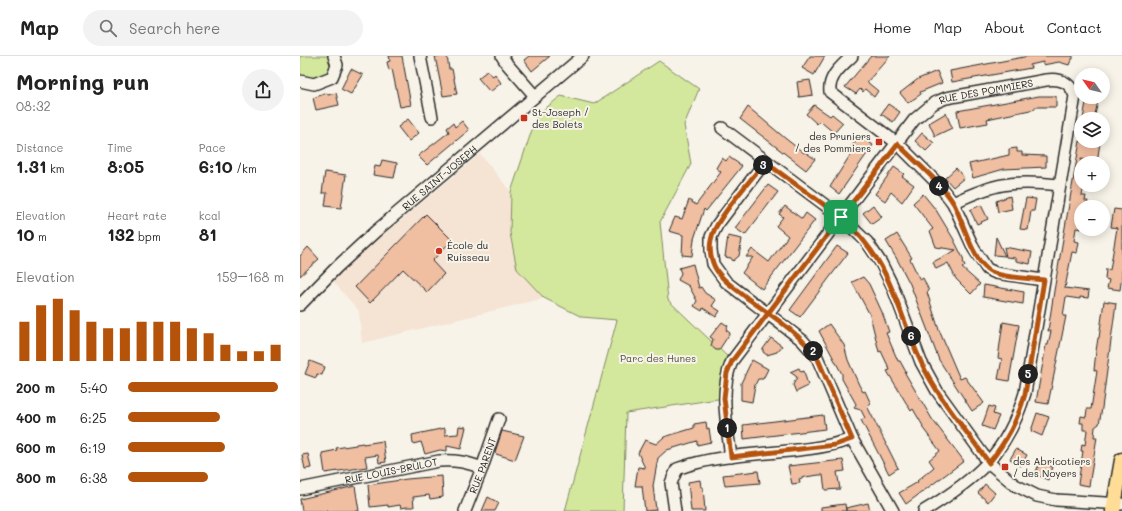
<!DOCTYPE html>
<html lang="en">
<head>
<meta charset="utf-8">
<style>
  :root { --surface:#fff; --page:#f2f2f2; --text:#222; --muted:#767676; --line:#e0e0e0; --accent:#b45309 }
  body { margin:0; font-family:Mali,sans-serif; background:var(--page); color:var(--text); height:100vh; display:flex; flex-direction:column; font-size:15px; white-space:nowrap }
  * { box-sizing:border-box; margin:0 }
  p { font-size:13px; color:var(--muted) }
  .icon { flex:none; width:22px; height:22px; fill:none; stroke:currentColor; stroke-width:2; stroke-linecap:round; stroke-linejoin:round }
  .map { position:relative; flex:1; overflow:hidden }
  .side { display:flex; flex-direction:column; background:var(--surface); width:300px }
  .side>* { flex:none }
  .needle { width:26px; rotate:304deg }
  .tools { position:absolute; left:774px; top:12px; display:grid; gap:8px }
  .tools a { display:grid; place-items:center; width:36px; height:36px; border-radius:50%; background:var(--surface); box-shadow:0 2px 10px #0003; font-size:20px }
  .pin { position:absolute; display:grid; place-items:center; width:34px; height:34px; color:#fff; margin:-17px; border-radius:8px; box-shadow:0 2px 6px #0006 }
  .km { position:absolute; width:20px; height:20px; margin:-10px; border-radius:50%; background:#222; color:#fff; font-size:11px; line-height:20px; text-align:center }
  .round { display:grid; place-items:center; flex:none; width:42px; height:42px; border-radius:21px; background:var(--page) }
  .overview { display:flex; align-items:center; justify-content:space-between; height:68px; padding:0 16px }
  h1 { font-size:22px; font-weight:700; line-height:30px }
  .metrics { display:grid; grid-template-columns:repeat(3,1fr); gap:6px; height:68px; padding:4px 16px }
  .metrics div { display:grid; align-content:center }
  .metrics b { font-size:17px; font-weight:700 }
  .metrics small { font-size:11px; font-weight:400 }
  .metrics p { font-size:11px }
  .chart { height:112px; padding:8px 16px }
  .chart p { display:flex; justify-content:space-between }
  .chart svg { width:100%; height:72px; margin-top:4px; stroke:var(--accent); stroke-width:6 }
  ul { padding:0 16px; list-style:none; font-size:13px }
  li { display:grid; grid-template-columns:64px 48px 1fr; align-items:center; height:30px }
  li i { height:10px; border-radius:5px; background:var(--accent) }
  header { display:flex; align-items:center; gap:24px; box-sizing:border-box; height:56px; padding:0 20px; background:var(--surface); border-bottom:1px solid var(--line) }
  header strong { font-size:19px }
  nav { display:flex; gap:22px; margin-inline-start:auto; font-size:14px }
  .search { width:280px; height:36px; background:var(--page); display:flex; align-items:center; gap:10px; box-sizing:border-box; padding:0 14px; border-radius:22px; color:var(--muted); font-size:15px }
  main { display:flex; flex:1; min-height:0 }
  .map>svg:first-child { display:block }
  .built { fill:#f5e3d3 }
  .green { fill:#d4e89d; stroke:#808a64 }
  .building { fill:#f0bea1; stroke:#2b2b2b }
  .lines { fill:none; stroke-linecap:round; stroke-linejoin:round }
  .minor-casing { stroke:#2b2b2b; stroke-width:14 }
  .major-casing { stroke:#2b2b2b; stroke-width:17 }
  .minor { stroke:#f7f3e8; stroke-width:11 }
  .major { stroke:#ffdd96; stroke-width:14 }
  .route-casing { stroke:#fff; stroke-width:8 }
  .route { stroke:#b45309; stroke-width:5 }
  .poi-dot { fill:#c8321e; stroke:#f7f3e8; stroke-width:1.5 }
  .labels { text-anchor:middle; stroke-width:4; stroke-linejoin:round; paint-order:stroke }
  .street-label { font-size:10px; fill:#2b2b2b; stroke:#f7f3e8 }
  .poi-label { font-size:10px; fill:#2b2b2b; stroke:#f7f3e8; text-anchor:start }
  .park-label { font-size:10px; fill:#4d5142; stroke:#f7f3e8 }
</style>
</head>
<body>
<header>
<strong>Map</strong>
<div class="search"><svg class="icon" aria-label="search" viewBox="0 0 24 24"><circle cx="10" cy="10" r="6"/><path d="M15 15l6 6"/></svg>Search here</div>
<nav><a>Home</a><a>Map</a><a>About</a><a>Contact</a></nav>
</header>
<main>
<section class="side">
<div class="overview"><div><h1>Morning run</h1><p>08:32</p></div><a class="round"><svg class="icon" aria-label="share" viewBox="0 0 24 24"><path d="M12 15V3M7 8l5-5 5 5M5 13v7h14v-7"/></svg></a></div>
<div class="metrics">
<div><p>Distance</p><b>1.31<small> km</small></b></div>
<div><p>Time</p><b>8:05</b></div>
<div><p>Pace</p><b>6:10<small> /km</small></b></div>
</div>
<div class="metrics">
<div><p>Elevation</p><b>10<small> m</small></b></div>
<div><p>Heart rate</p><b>132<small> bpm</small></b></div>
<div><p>kcal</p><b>81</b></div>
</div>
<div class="chart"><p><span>Elevation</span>159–168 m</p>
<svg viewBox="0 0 160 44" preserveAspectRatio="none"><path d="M5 44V20M15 44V10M25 44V6M35 44V13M45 44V20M55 44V24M65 44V24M75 44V20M85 44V20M95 44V20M105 44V24M115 44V27M125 44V34M135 44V38M145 44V38M155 44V34"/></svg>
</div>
<ul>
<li><b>200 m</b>5:40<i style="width:96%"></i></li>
<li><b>400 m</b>6:25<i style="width:59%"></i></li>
<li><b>600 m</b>6:19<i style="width:62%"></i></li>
<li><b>800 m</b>6:38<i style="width:51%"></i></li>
</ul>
</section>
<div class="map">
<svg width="822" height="455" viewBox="0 0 822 455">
  <rect width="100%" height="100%" fill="#f7f3e8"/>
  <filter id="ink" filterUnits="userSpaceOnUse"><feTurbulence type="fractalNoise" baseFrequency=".025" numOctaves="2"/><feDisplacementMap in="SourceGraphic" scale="8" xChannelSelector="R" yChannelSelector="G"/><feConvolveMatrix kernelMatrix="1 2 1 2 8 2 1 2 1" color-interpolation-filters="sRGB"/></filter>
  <g filter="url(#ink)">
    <path class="built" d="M180,98l31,38 -1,41 7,36 27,29 -182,45 -3,-32 -28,-32z"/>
    <g class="green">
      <path d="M0,0h34l-2,21 -32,4z"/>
      <path d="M359,5l40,28 -15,36 7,39 -31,58 8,78 64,61 -8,37 -98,15 -3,98h-58l52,-191 -35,-3 -38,-19 -27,-29 -7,-36 1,-41 26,-77 24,-19 33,8z"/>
    </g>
    <g class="building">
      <path d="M89,0h13l9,49 -11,2 -8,-38 -3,1 -2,-8 3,-1z"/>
      <path d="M135,0h12l2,13h3l5,25 -14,2z"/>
      <path d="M229,0h21l-18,15 -8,-11z"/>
      <path d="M510,0h15l-11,19 -12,-7z"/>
      <path d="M571,0h19l-23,26 11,9 -4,6 -9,-8 -2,3 -3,-3 -4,5 -11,-7z"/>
      <path d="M729,0h44v3l-2,1 -2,5 -10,-3 -16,3v-3l-13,3 1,3 -79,14 -2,-11z"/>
      <path d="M51,13l12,6 -12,19 -10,-5z"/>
      <path d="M187,15l6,5 2,-2 6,9 -11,9 -12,-14z"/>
      <path d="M637,15l5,12 -22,9 1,2 -13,9 -8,-10 18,-14z"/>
      <path d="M510,24l3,15 -14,2 -2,-15z"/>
      <path d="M27,37l1,2 8,-2 3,12 -23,5 -3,-12z"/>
      <path d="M739,40h17v11h-21v2l-48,10 1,4 -28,5 -3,-17z"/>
      <path d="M787,41h12l-5,22h-11z"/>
      <path d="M588,48l12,8 -7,10 -12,-8z"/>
      <path d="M514,49l16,11 2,-2 11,9 -9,10 -14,-12 -3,3 -11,-10z"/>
      <path d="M448,51l38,32 18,14 1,-1 10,7 -9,11 -66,-51z"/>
      <path d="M646,57l6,15 -17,8 -6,-13z"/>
      <path d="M108,63l11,14 -10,8 -11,-14z"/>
      <path d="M162,65l7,9 -42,35 -9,-9 31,-24 -2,-4 6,-5 2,4z"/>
      <path d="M622,77l12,10 -8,8 -11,-10z"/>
      <path d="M560,80l13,9 -34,49 -9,-7 24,-38 -3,-2z"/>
      <path d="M780,85l20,2 -3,19 -16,-3v26h3l-2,11h4l-1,5h3l-1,6h-6v22l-5,-1 -2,13 5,1 -2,11 -5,-1 -7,36 24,3 -1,7 -8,-1v2l-14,-2 -3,19h3l-18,88 -12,-2 10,-57h2l3,-14h-3l6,-40z"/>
      <path d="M717,92v4h5v3l24,1v11l-42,2 -31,9 -4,-14 40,-9v-6z"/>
      <path d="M429,101l13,9 -36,45 -2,-2 -10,30 -2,17 -10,-1 1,-20 -14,-4 6,-14 7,2 7,-19 7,5 25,-33 -5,-4 6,-10 4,3z"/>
      <path d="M82,104l15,3 -3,15 -21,-3 2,-9 5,1z"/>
      <path d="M594,111l10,7 -2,2 12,9 -12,17 -11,-10 -6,9 -10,-7z"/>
      <path d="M656,112l8,10 -11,9 -8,-9z"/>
      <path d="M25,116l21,3 -5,33 -16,-2 2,-13h-5z"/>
      <path d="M468,129l10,7 -33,43 -10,-7z"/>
      <path d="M623,138l13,16 17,28 11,22 -1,1 2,5 -3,2 18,16 -9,10 -15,-15 -8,-16 -12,6 -3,-7 23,-12 -20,-3 -6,-16 3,-2 -20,-26z"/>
      <path d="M710,140l2,13 -14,3 -2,-11z"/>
      <path d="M726,142l10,1 -2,12h-3l-3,19 -8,-1z"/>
      <path d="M573,149l9,12 -10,7 -9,-11z"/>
      <path d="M681,149l7,14 -11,5 -7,-14z"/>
      <path d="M485,150l17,13 4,-6 9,7 -53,69 -20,-16 11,-16h-7l6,-8 17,13 19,-26 -12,-10 7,-9 -4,-3z"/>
      <path d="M814,153l8,1v66l-2,14 -13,-2 2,-8 -4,-1 1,-10 4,1 7,-42 -6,-1z"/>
      <path d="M126,158l26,26 -20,21 12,13 -17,18 -24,-23 -33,34 -15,-16z"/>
      <path d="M597,178l15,24 -2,1 10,21 3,-2 2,4 4,9 -2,1 12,38 21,49 5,-2 19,26 -12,8 -33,-51 -29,-76 -12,-23 -12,-20z"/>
      <path d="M428,180l14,3 -3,17 -6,5 -2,-3 -6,-1z"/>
      <path d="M696,181l9,19 -11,-1z"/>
      <path d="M537,190l11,7 -48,64 -10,-7z"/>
      <path d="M8,191l11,12 -19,17v-20z"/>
      <path d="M704,191l28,5 -2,12 -14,-3v-3l-10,-1z"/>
      <path d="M393,208l6,24 2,-1 4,6 11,7 -4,6 8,5 -4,6 -13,-9 -1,3 -8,-5 3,-5 -8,-15 -11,-6 3,-7 -2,-5z"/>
      <path d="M563,221l6,7 13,28 7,20 -3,1 12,28h2l6,11 -1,1 27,46 32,42 -58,43 -7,-11 19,-11 -1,-1 17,-14 -5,-7 11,-9 -18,-24 1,-1 -10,-17 -2,2 -24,-40 3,-1 -9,-19 -2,1 -9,-37 -18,-33z"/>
      <path d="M684,229l40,7 -1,12 -40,-7z"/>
      <path d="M804,245l12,2 -14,105 -3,16 -4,3 -1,10h3l-8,49 -11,-2 5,-33h-2l1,-7 3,1 2,-15h-4v-7h-3l1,-7 5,1 1,-8h4l6,-38 -3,-1 2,-19 2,-13h1z"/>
      <path d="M422,266l6,4 -2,4 4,3 -11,17h-3l-5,-4 2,-7 -3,-2z"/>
      <path d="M703,266l16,3 -10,56 -11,-2 4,-20 -4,-1z"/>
      <path d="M529,268l15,21 4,15 11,25 4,7 2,-1 6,13 -4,2 31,62 -9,6 -28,-54 4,-2 -4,-8 -7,-2 2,-4 -14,-25v-5l-23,-43z"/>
      <path d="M471,282l11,8 -5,6 -10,3 -4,-3v-3z"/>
      <path d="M452,304l16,9 -5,10h-5l-3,6 -3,17 -11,-2v-17z"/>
      <path d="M10,305l15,6 -3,8 -5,-1 -1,4 -11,-4z"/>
      <path d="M499,312l2,4 3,-1 4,15 -12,6 -3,-7 4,-8 -7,-5z"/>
      <path d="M689,350l6,2 -2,6 6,2 -6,14 -11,-4z"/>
      <path d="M737,357l12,4 -7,19 -11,-5z"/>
      <path d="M523,359l2,14 -81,10 -1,-14z"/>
      <path d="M406,366l1,7 2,-1 2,14 -14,3v-4l-30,9 -9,8 -5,28 3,24 -11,1 -3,-25h-7l3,-19 7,1 -7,-15 7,-13 11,4 8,-7 30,-9v-4z"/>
      <path d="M159,370l7,1 -5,22 -14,-3v5l-7,-1 -15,4 -4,-12 -8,2 -1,-9 33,-7v7l13,-1z"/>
      <path d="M202,375l22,5 -9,24 -19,-6 -1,-2z"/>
      <path d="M83,385l3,21 -7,1 -1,-8 -13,2 2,10 -42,6 -3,-20 15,-3 -1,-2 20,-3v-1l7,-1v1z"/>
      <path d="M716,393l11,6 -6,11 -11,-7z"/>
      <path d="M8,398l3,14 -6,1 -3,-14z"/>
      <path d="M543,404l2,11 -8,1 3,17 -15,1 -2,-15h-4l-14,2 -6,2 1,4 -8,1 -4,-18z"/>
      <path d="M740,406l13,5 -5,13 -13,-6z"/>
      <path d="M458,415l2,12 -35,3 -2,-11z"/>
      <path d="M142,420l1,21 -13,2 -1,-4 -16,2 1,10h-7l-6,1 -1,-3 -12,2v-2l-18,2 -2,-22 39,-6z"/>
      <path d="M400,424l1,7h2l2,24h-14l-3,-29z"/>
      <path d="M685,428l10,9 -7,9 -10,-9z"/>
      <path d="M55,430l4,25h-57l-2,-12z"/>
      <path d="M188,441l11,6 -4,8h-13z"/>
      <path d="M568,447l2,8h-24v-3z"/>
      <path d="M545,448l1,7h-25v-4z"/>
    </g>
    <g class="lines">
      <defs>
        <g id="minor">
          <path d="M120,0l12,61"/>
          <path d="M202,0l5,8 28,32"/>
          <path d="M552,0c-10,10 -24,20 -22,36l68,52 41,41 14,18 21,46 13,20 9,4 47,7"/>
          <path d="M0,25l14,3 18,-7 5,-12 -3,-9"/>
          <path d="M422,72l119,89 26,25 14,21 11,22 29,77 16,29 52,72 26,22 22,11 19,4 66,4"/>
          <path d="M465,106l-48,63 -6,12v13l2,14 13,18 76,58 15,17 35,82 41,72"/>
          <path d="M653,147c41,-20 61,-23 106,-18"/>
          <path id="s1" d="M0,249l37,-38 39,-36 207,-175"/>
          <path id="s2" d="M431,401c-4,-32 -12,-65 1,-96l182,-241 20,-17 12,-5 100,-18c15,-2 24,2 29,16l-50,297c-18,61 -49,86 -101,118"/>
          <path id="s3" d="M0,433l139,-28c17,-1 28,1 43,7"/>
          <path id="s4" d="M165,455l17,-43 17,-49"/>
          <path d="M375,455l-4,-28 6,-14c56,-21 119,-11 175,-30"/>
        </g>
        <path id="major" d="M813,455l9,-51"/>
      </defs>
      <use href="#minor" class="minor-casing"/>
      <use href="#major" class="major-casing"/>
      <use href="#minor" class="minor"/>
      <use href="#major" class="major"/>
    </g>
  </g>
  <g class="lines" filter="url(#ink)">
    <defs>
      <path id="route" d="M541,161l-109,144 -5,12 -3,25 7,59 104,-12 17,-6 -35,-82c-18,-24 -46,-42 -70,-59 -12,-10 -29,-20 -34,-35 -5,-12 -3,-27 4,-38 12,-21 33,-44 48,-63l76,55 57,-73c17,18 44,39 56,60 8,16 19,55 33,65 10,9 43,9 57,11l-19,114c-8,28 -18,46 -36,69 -23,-33 -51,-65 -68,-101 -26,-57 -29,-100 -80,-145"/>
    </defs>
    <use href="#route" class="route-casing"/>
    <use href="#route" class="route"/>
  </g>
  <g class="poi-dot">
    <rect x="220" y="58" width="8" height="8" rx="2"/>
    <rect x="575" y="82" width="8" height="8" rx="2"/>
    <circle cx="139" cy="195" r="4"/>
    <rect x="701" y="407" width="8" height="8" rx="2"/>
  </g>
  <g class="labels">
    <g class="street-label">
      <text dy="4" stroke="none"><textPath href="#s2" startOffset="479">RUE DES POMMIERS</textPath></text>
      <text dy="4" stroke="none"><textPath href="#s1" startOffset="189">RUE SAINT-JOSEPH</textPath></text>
      <text dy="4" stroke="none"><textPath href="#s4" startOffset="49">RUE PARENT</textPath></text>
      <text dy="4" stroke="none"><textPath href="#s3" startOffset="93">RUE LOUIS-BRÛLOT</textPath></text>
    </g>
    <g class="poi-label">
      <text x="232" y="60">St-Joseph /<tspan x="232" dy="12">des Bolets</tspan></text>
      <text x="571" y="84" text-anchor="end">des Pruniers<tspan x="571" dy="12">/ des Pommiers</tspan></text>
      <text x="147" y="193">École du<tspan x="147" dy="12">Ruisseau</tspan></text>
      <text x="713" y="409">des Abricotiers<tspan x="713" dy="12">/ des Noyers</tspan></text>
    </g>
    <g class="park-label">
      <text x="358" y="306">Parc des Hunes</text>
    </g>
  </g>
</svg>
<div class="tools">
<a><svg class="needle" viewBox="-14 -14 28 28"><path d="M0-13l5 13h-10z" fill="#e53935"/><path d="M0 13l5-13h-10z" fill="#767676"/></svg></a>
<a><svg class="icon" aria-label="layers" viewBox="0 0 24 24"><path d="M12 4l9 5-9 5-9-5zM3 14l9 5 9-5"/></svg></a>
<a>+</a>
<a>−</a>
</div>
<div class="pin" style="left:541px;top:161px;background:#1e9e55"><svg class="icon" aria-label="arrive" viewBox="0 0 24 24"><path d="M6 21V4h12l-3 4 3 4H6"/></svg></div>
<b class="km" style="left:427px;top:372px">1</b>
<b class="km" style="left:513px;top:295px">2</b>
<b class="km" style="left:463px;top:109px">3</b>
<b class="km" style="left:639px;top:130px">4</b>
<b class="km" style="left:728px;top:318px">5</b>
<b class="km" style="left:611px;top:280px">6</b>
</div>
</main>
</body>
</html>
